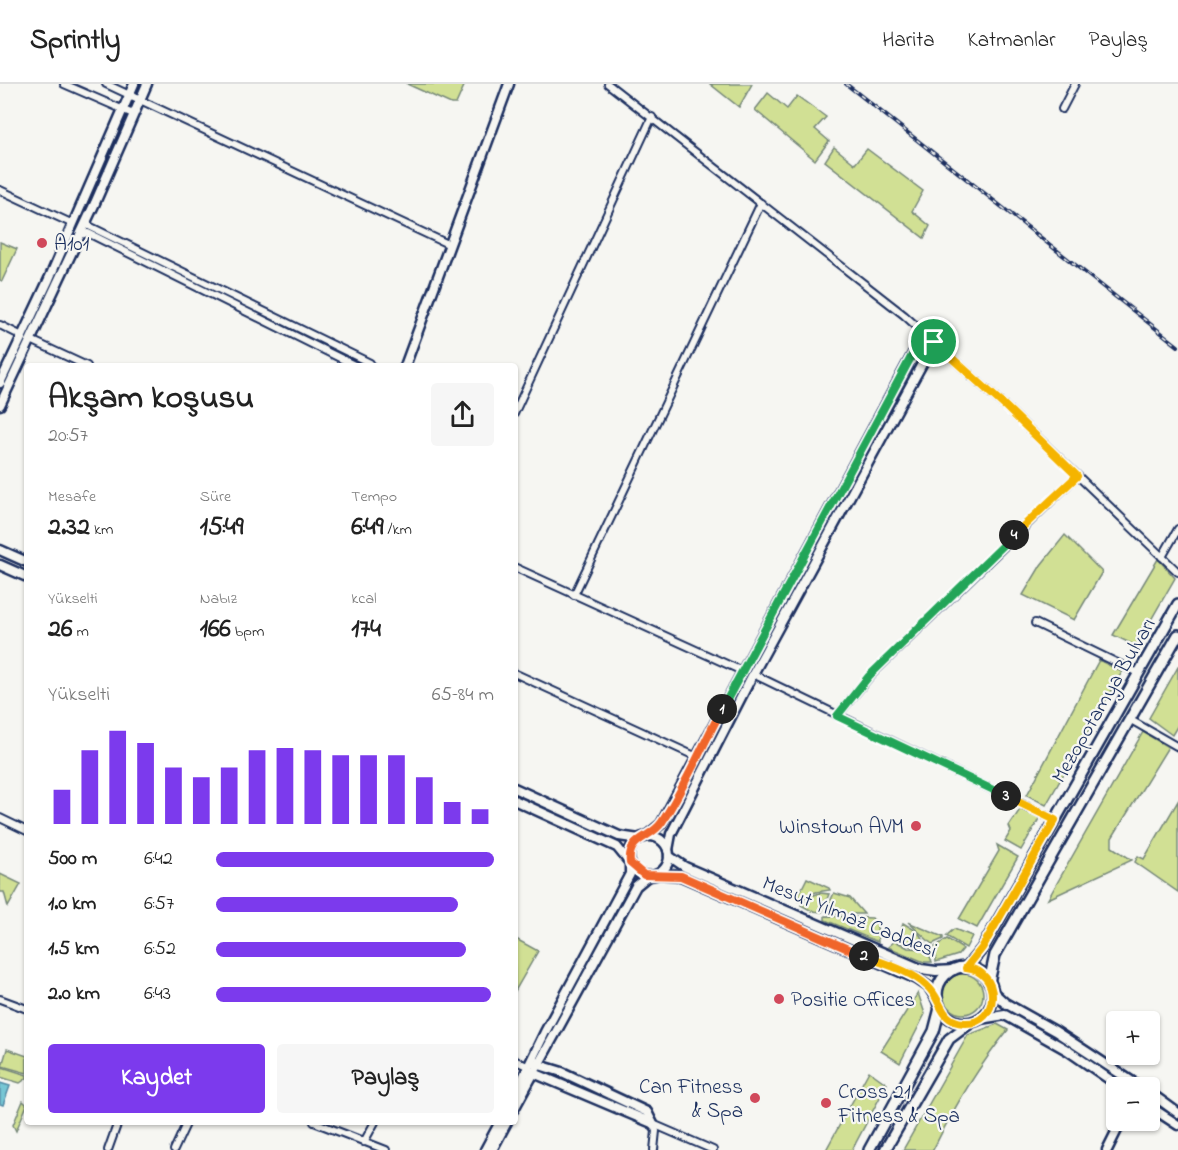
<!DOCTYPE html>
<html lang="tr">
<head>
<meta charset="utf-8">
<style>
  :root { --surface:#fff; --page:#f6f6f6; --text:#222; --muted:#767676; --line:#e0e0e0; --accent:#7c3aed }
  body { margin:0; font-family:"Indie Flower",sans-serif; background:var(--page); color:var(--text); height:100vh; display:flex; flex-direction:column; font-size:22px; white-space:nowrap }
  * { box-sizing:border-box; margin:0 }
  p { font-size:20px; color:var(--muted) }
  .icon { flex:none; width:33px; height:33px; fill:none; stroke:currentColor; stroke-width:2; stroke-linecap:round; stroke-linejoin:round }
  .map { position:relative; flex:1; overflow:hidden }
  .side { position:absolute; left:24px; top:279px; width:494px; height:762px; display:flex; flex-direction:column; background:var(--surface); border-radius:6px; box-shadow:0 2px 4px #0004 }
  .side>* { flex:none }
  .fabs { position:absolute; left:1106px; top:927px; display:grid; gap:12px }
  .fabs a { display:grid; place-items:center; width:54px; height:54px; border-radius:6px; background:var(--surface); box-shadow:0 2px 4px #0004; font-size:30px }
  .pin { position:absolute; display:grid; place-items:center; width:51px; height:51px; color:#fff; margin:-26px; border:3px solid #fff; border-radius:50%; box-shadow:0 2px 6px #0007 }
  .km { position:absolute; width:30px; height:30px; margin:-15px; border-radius:50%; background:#222; color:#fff; font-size:16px; line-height:30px; text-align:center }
  .round { display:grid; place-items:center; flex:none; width:63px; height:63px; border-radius:6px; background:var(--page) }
  .overview { display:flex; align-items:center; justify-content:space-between; height:102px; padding:0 24px }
  h1 { font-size:33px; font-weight:700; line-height:45px }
  .stats { display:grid; grid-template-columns:repeat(3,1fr); gap:9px; height:102px; padding:6px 24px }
  .stats div { display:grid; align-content:center }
  .stats b { font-size:26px; font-weight:700 }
  .stats small { font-size:16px; font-weight:400 }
  .stats p { font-size:16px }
  .chart { height:168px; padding:12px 24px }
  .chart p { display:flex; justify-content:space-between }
  .chart svg { width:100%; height:108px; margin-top:6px; stroke:var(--accent); stroke-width:6 }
  .cta { display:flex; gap:12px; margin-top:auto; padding:12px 24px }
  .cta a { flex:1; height:69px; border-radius:6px; background:var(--accent); color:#fff; font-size:24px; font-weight:700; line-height:69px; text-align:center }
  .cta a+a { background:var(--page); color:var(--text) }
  ul { padding:0 24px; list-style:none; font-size:20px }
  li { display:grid; grid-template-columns:96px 72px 1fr; align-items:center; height:45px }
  li i { height:15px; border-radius:8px; background:var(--accent) }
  header { display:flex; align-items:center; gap:36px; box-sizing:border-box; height:84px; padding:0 30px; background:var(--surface); border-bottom:2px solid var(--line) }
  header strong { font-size:28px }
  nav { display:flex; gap:33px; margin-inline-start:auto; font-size:21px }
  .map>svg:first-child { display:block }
  .green { fill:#d1e094; stroke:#768879; stroke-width:1.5 }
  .water { fill:#77c6d4; stroke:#528aa5; stroke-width:1.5 }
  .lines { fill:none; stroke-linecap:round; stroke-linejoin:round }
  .street-casing { stroke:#1b2f5e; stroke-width:10 }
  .secondary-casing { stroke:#1b2f5e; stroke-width:13 }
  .primary-casing { stroke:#1b2f5e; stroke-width:14 }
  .street { stroke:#f6f6f2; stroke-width:6 }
  .secondary { stroke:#f6f6f2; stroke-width:8 }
  .primary { stroke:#f6f6f2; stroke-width:9 }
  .rail-casing { stroke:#1b2f5e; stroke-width:4 }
  .rail { stroke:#f6f6f2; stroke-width:1.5; stroke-dasharray:4.5; stroke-linecap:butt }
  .split-1-casing { stroke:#fff; stroke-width:12 }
  .split-2-casing { stroke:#fff; stroke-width:12 }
  .split-3-casing { stroke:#fff; stroke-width:12 }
  .split-4-casing { stroke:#fff; stroke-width:12 }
  .split-5-casing { stroke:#fff; stroke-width:12 }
  .split-1 { stroke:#22a559; stroke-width:8 }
  .split-2 { stroke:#f0652b; stroke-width:8 }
  .split-3 { stroke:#f5b400; stroke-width:8 }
  .split-4 { stroke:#22a559; stroke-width:8 }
  .split-5 { stroke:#f5b400; stroke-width:8 }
  .poi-dot { fill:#d1495b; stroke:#f6f6f2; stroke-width:2 }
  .labels { text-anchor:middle; stroke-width:4.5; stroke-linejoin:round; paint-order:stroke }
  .poi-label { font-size:21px; fill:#1b2f5e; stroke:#f6f6f2; text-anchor:start }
  .street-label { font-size:21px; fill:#1b2f5e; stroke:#f6f6f2 }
</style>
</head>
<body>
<header>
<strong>Sprintly</strong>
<nav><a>Harita</a><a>Katmanlar</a><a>Paylaş</a></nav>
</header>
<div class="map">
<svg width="1178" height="1066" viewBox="0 0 1178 1066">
  <rect width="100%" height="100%" fill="#f6f6f2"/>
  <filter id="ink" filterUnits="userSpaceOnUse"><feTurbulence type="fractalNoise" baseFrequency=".0167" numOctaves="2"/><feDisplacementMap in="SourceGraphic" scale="12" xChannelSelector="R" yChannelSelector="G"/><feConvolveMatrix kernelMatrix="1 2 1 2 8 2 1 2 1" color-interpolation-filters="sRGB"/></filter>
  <g filter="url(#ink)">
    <g class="green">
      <path d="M407,0h58l-9,20h-5z"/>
      <path d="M710,0h42l-13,23z"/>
      <path d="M768,9l19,16 10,-13 29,21 -11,12 14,12 -14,19 -60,-50z"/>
      <path d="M834,63l21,17 12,-15 56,42 -11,20 18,15 -6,12 -99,-77z"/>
      <path d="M0,158l17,7 -15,32 -2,-1z"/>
      <path d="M1065,451l37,37 -28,48 -51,-25 18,-30z"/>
      <path d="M1158,475l17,19 -39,68 -23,-11z"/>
      <path d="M1099,576l23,12 -76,133 -19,-10z"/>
      <path d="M1178,583v58l-6,10 -23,-17z"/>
      <path d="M1143,648l25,15 -56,91v9l20,13 -84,39z"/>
      <path d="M1178,717v91l-43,-30 3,-6 6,3z"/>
      <path d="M1021,724l19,9 -19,33 -16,-9 6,-10 -2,-5z"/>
      <path d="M997,761l21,12 -41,71 -18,-9 40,-68z"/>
      <path d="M0,790l21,10 -13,23 -4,-15h-4z"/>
      <path d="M807,794l22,10 1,2 -14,2 -18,9 -1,-3z"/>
      <path d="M820,809l9,1 -7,18 -10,-1 -11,-6 10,-9z"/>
      <path d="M834,809l16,5 14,16h-35l-3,-3z"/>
      <path d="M825,832l47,2 5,6 1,18 -53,-22z"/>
      <path d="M908,838l35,15v2l-11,5z"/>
      <path d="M903,839l15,9 9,14 -15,1 -13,-6z"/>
      <path d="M954,845l18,7 -6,12 -20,-12z"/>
      <path d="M516,855l22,12 -23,40 -1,-49z"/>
      <path d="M947,855l16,10 -5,6 -22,7 -1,-15z"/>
      <path d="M895,857l13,7 19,1 5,13h-8l-36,-15z"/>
      <circle cx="963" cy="910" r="20"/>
      <path d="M918,909l7,21 -25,49 -19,-12z"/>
      <path d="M997,940l11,6c-30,37 -54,77 -75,120h-30l65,-115z"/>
      <path d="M7,965l20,7v17l-25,-7z"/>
      <path d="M2,983l25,8v3l-7,5 -20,-6z"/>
      <path d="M869,987l18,13 -35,66h-26z"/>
      <path d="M23,1017l4,4 -11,26 -3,-6z"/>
    </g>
    <path class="water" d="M0,999l10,3 -7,19 -3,-1z"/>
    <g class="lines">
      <defs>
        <g id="street">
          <path d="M64,0l69,30"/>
          <path d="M106,0l344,161"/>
          <path d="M608,0l296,231 101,91 173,166"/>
          <path d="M1062,25l13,-25"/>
          <path d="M0,106l73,34"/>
          <path d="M87,135l2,7 281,137 1,3"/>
          <path d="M80,151l8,-2 268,133"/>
          <path d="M0,241l22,11"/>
          <path d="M31,256l56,26"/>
          <path d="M514,330l138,-297"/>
          <path d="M1162,473l16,-28"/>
          <path d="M514,483l228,104"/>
          <path d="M574,511l187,-392"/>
          <path d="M1035,539l103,50"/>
          <path d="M514,589l183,84"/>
          <path d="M753,590l302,146"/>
          <path d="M837,632l32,-39 208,-201"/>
          <path d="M1129,635l49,28"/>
          <path d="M0,734l27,13"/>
          <path d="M0,915l27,10"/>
          <path d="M514,976l15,7"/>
          <path d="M314,1038l72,28"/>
          <path d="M653,1040l60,26"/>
          <path d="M653,1040l3,7 -2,19"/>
          <path d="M364,1058l11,-20"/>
          <path d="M108,1066l10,-28"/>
          <path d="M174,1066l13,-28"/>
        </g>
        <g id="secondary">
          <path d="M405,282l104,-282"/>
          <path d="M0,299l49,-104 85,-195"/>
          <path d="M0,321l95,-202 52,-119"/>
          <path d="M0,466l27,12"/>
          <path d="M0,481l27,12"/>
          <path d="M514,704l105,48 20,3"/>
          <path d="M514,716l103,47 13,16v11l-85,158 -31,64"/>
          <circle cx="649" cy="772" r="20"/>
          <path d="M645,753l16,-13 263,-491"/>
          <path d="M668,766l3,-16 82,-160 181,-332"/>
          <path d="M669,772l16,11 236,102 15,2 18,-1"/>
          <path d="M658,790l23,2 236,103 12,8 8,13"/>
          <path d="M993,908l12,11 50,28 87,57"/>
          <path d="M980,935l25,-4 62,35 55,38"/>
          <path d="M536,980l26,8 85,40 6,12"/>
          <path d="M529,987l123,52"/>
          <path d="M1149,1008l29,21"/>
          <path d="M1149,1022l29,19"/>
          <path d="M514,1025l122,-223 12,-10"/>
          <path d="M485,1066l15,-28"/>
          <path d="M492,1066l15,-28"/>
          <path d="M1107,1066l15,-30"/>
        </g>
        <g id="primary">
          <circle cx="965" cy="911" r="28"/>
          <path d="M966,884l16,-19 196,-345"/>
          <path d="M989,898l6,-27 183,-320"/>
          <path d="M869,1066l65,-119 6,-23"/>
          <path d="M885,1066l64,-111 20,-15"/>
        </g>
      </defs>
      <use href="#street" class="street-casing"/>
      <use href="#secondary" class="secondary-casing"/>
      <use href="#primary" class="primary-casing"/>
      <use href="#street" class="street"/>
      <use href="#secondary" class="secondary"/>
      <use href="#primary" class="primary"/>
      <defs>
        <path id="rail" d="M846,0l332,262"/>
      </defs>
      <use href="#rail" class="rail-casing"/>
      <use href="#rail" class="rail"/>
    </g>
  </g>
  <g class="lines" filter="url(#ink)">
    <defs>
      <path id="split-1" d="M722,625l202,-376 10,9"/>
      <path id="split-2" d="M722,625c-20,37 -37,78 -60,113 -11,17 -35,15 -32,41l14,12 37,1 183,80"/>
      <path id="split-3" d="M864,872c21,8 47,15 63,30 15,12 12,36 37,37 36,2 38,-52 2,-55l16,-20 73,-128 -49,-24"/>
      <path id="split-4" d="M1006,712l-169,-80 32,-40 145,-141"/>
      <path id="split-5" d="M934,258l71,64 72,70 -63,59"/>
    </defs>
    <use href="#split-1" class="split-1-casing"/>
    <use href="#split-2" class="split-2-casing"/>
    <use href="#split-3" class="split-3-casing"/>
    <use href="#split-4" class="split-4-casing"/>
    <use href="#split-5" class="split-5-casing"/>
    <use href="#split-1" class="split-1"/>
    <use href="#split-2" class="split-2"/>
    <use href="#split-3" class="split-3"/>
    <use href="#split-4" class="split-4"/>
    <use href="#split-5" class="split-5"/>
  </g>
  <g class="poi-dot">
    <circle cx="42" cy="159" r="6"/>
    <circle cx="916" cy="742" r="6"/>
    <circle cx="779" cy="915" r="6"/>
    <circle cx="755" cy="1014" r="6"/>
    <circle cx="826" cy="1019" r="6"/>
  </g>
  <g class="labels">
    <g class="poi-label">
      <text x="54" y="166">A101</text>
      <text x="904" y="749" text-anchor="end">Winstown AVM</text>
      <text x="791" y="922">Positie Offices</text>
      <text x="743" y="1009" text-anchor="end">Can Fitness<tspan x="743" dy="24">&amp; Spa</tspan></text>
      <text x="838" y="1014">Cross 21<tspan x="838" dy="24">Fitness &amp; Spa</tspan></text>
    </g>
    <g class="street-label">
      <text transform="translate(1103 616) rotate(-60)" y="7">Mezopotamya Bulvarı</text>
      <text transform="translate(850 832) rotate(22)" y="7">Mesut Yılmaz Caddesi</text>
    </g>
  </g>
</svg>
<div class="fabs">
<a>+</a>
<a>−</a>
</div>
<div class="pin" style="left:934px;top:258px;background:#1e9e55"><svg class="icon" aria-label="arrive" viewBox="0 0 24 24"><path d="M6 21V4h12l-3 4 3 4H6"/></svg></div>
<b class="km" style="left:722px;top:625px">1</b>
<b class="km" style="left:864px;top:872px">2</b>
<b class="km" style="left:1006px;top:712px">3</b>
<b class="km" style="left:1014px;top:451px">4</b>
<section class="side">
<div class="overview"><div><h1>Akşam koşusu</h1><p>20:57</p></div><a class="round"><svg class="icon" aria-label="share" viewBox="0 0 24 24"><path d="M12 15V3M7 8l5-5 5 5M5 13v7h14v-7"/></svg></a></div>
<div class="stats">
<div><p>Mesafe</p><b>2.32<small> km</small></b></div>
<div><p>Süre</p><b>15:49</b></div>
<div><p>Tempo</p><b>6:49<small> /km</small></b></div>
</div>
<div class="stats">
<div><p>Yükselti</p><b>26<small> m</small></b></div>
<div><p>Nabız</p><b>166<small> bpm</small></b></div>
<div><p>kcal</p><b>174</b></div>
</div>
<div class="chart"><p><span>Yükselti</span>65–84 m</p>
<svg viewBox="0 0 160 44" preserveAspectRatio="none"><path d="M5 44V30M15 44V14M25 44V6M35 44V11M45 44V21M55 44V25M65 44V21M75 44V14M85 44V13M95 44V14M105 44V16M115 44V16M125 44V16M135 44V25M145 44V35M155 44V38"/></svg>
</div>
<ul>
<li><b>500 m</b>6:42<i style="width:100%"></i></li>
<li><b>1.0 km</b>6:57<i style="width:87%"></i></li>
<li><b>1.5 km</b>6:52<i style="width:90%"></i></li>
<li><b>2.0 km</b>6:43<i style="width:99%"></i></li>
</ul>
<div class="cta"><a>Kaydet</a><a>Paylaş</a></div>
</section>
</div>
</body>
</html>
